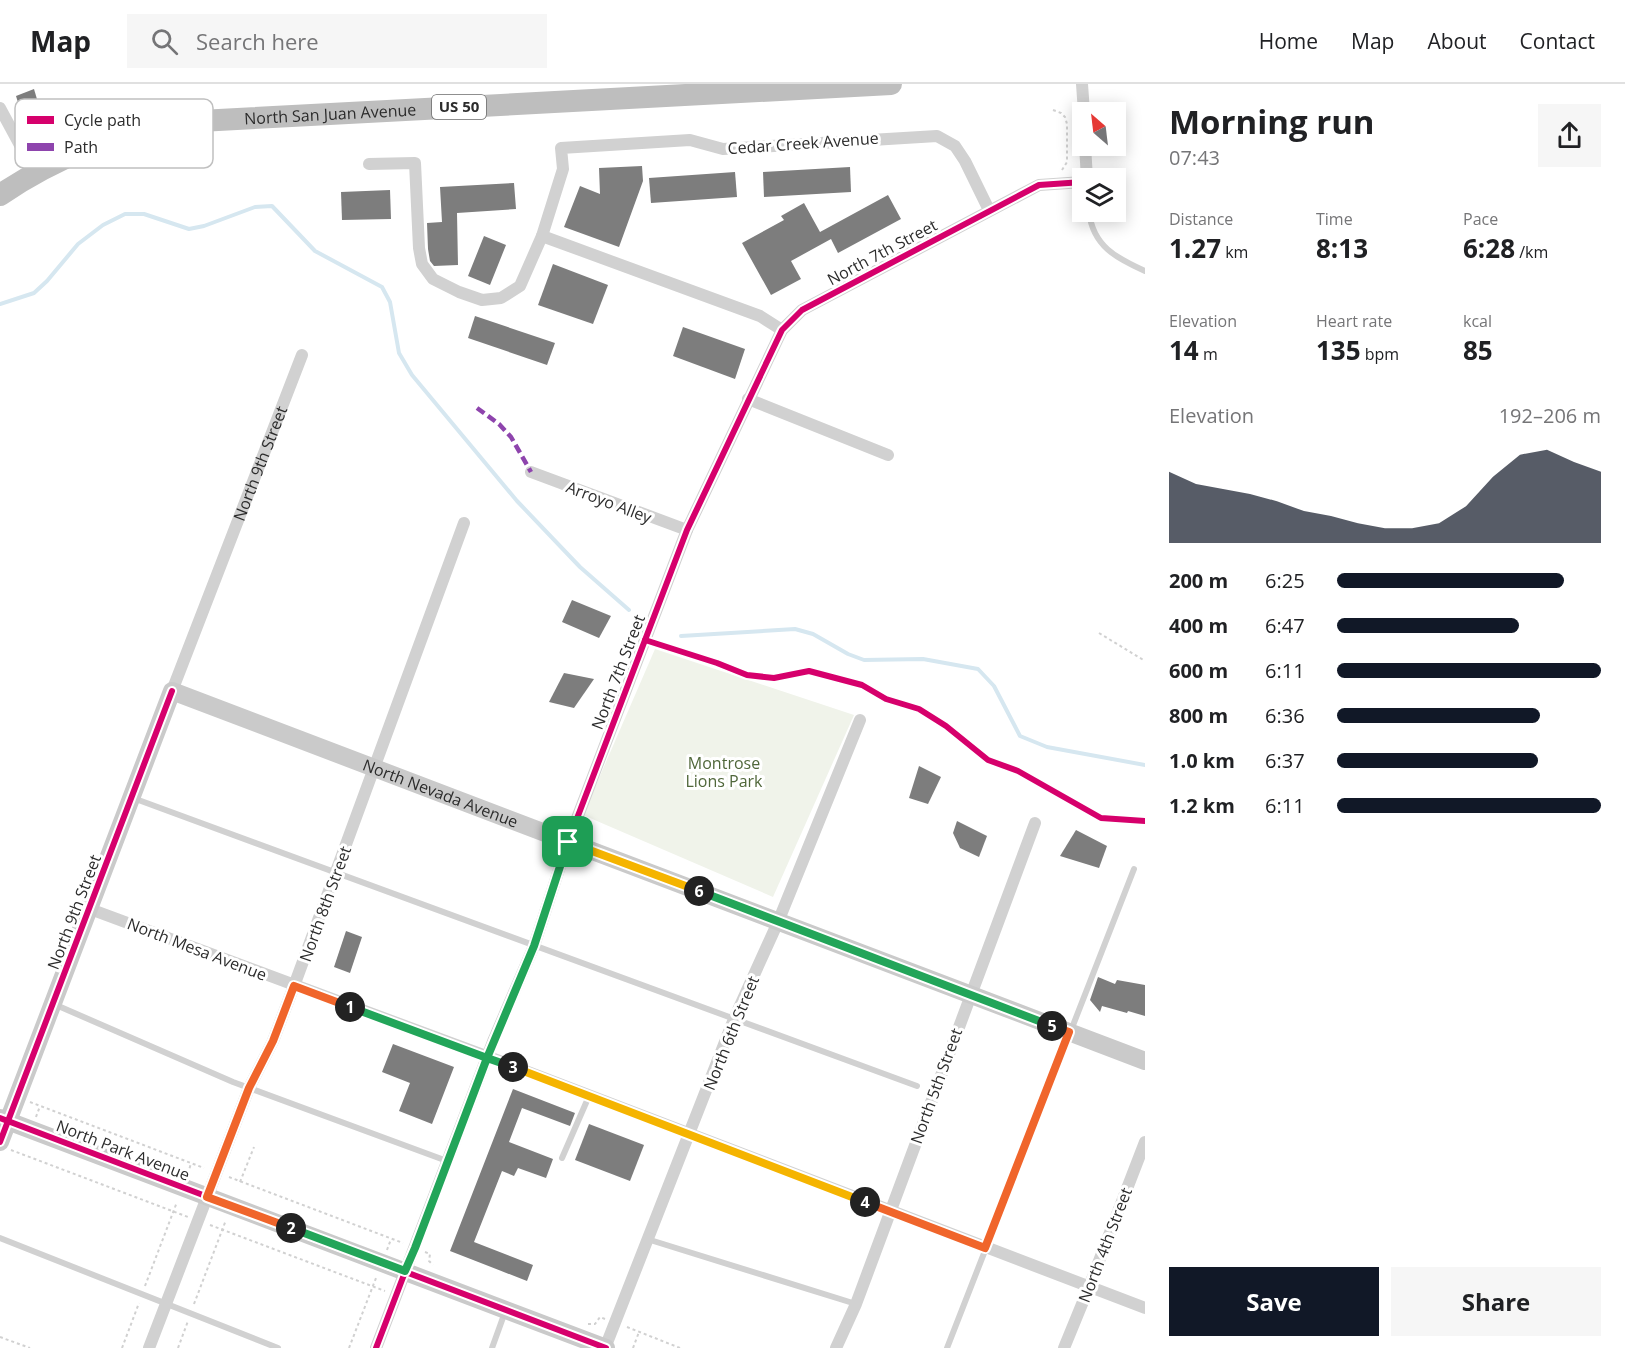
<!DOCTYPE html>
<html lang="en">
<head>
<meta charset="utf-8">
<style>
  :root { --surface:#fff; --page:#f6f6f6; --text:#202124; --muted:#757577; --line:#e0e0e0; --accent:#111827 }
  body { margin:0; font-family:"Open Sans",sans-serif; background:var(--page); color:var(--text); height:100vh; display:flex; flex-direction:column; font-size:22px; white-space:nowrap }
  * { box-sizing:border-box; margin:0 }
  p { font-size:20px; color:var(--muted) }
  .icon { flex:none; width:33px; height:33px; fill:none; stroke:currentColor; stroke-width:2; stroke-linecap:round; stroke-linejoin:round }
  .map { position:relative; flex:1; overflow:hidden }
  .panel { display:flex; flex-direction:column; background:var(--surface); width:480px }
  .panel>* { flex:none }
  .needle { width:39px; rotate:332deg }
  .buttons { position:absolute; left:1072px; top:18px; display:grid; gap:12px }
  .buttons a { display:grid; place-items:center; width:54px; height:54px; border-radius:0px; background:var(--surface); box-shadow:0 3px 15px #0003; font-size:30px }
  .pin { position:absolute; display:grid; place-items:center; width:51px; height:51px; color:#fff; margin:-26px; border-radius:12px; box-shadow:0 3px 9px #0006 }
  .km { position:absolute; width:30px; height:30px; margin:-15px; border-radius:50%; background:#222; color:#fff; font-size:16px; line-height:30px; text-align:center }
  .round { display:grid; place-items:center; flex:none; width:63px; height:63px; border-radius:0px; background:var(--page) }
  .summary { display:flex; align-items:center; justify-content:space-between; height:102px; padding:0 24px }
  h1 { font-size:33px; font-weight:700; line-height:45px }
  .metrics { display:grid; grid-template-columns:repeat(3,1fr); gap:9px; height:102px; padding:6px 24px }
  .metrics div { display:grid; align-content:center }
  .metrics b { font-size:26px; font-weight:700 }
  .metrics small { font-size:16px; font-weight:400 }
  .metrics p { font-size:16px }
  .chart { height:168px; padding:12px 24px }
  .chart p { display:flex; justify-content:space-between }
  .chart svg { width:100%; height:108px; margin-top:6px; fill:var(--accent); opacity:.7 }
  .action { display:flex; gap:12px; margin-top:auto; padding:12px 24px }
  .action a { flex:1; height:69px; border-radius:0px; background:var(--accent); color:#fff; font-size:24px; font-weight:700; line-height:69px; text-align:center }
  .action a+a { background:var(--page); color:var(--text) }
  ul { padding:0 24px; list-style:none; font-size:20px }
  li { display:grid; grid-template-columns:96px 72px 1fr; align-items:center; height:45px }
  li i { height:15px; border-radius:8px; background:var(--accent) }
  header { display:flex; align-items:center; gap:36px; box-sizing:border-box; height:84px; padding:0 30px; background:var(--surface); border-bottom:2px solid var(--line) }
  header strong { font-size:28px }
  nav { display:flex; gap:33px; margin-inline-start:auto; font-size:21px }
  .search { width:420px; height:54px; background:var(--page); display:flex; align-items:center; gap:15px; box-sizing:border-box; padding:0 21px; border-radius:0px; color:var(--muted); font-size:22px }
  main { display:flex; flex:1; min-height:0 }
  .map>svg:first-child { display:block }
  .green { fill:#f0f3ea }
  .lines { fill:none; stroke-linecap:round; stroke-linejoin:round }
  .stream { stroke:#d6e7f0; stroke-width:4 }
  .building { fill:#7d7d7d }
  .path { stroke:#d1d1d1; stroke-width:2; stroke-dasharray:3 3; stroke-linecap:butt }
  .lane { stroke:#d1d1d1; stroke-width:6 }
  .street { stroke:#d1d1d1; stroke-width:12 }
  .secondary { stroke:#cacaca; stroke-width:18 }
  .highway { stroke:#bebebe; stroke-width:22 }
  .quiet { stroke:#8e44ad; stroke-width:4.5; stroke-dasharray:9 4.5; stroke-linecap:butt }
  .cycleway-casing { stroke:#fff; stroke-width:10 }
  .cycleway { stroke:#d6006c; stroke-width:6 }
  .split-1-casing { stroke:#fff; stroke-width:12 }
  .split-2-casing { stroke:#fff; stroke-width:12 }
  .split-3-casing { stroke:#fff; stroke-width:12 }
  .split-4-casing { stroke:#fff; stroke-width:12 }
  .split-5-casing { stroke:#fff; stroke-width:12 }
  .split-6-casing { stroke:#fff; stroke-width:12 }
  .split-7-casing { stroke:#fff; stroke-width:12 }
  .split-1 { stroke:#22a559; stroke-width:8 }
  .split-2 { stroke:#f0652b; stroke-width:8 }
  .split-3 { stroke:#22a559; stroke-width:8 }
  .split-4 { stroke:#f5b400; stroke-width:8 }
  .split-5 { stroke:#f0652b; stroke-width:8 }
  .split-6 { stroke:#22a559; stroke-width:8 }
  .split-7 { stroke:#f5b400; stroke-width:8 }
  .labels { text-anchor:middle; stroke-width:6; stroke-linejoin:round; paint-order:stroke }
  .shield { fill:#fff; stroke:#6b6b6b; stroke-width:1.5 }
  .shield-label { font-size:15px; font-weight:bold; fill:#2c2c2c }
  .street-label { font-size:16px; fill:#2c2c2c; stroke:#fff }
  .park-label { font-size:16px; fill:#50673a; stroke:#fff }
  .key { fill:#fff; stroke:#c0c0c0; stroke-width:1.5 }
  .key-label { font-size:16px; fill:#2c2c2c }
</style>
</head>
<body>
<header>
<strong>Map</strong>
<div class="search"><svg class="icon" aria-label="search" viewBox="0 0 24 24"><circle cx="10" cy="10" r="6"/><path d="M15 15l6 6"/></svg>Search here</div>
<nav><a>Home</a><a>Map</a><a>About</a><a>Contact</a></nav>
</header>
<main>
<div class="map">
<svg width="1145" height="1264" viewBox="0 0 1145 1264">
  <rect width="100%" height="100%" fill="#fff"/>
  <path class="green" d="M655,565l199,66 -81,182 -190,-82z"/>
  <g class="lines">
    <g class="stream">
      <path d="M0,220l34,-11 13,-12 31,-37 25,-19 22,-11h19l45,15 15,-3 51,-19 17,-1 43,45 67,36 8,15 9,51 13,22 105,126 63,66 49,43"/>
      <path d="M681,552l114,-7 18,5 35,20 16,6 59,-1 55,10 16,17 26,50 27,11 98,18"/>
    </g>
  </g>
  <g class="building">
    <path d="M34,5l5,17 -18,6 -5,-16z"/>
    <path d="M642,82l1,15 -24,66 -55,-20 16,-41 20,8 -1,-26z"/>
    <path d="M850,83l1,25 -87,5 -1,-25z"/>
    <path d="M735,88l2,25 -86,6 -2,-25z"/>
    <path d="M514,99l2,26 -59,4 1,52 -24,1 -4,-5 -2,-12 -1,-26 15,-1 -2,-35z"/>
    <path d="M390,106l1,29 -49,1 -1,-28z"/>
    <path d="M888,111l13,24 -63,34 -7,-14 -40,22 10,18 -30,16 -29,-52 42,-23 -3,-4 23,-13 16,29z"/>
    <path d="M484,152l22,9 -16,40 -22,-9z"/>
    <path d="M553,180l55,21 -15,39 -55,-19z"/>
    <path d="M475,232l80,27 -8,22 -79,-27z"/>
    <path d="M683,243l62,22 -10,30 -62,-23z"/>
    <path d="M572,516l39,16 -12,22 -37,-16z"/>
    <path d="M564,589l30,6 -20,29 -25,-6z"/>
    <path d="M919,682l22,11 -13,27 -19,-6z"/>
    <path d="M957,737l30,15 -8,21 -19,-9 -7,-15z"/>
    <path d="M1076,746l31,16 -8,22 -39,-12z"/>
    <path d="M346,847l16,6 -12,36 -16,-6z"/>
    <path d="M1098,893l17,7 2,-4 28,5v31l-17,-5 -1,2 -25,-7 -2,6 -10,-12z"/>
    <path d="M393,960l61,23 -22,57 -33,-13 11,-28 -28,-11z"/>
    <path d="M513,1005l62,24 -5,13 -48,-18 -13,34 44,17 -7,19 -28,-10 -4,8 -12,-5 -28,71 59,23 -6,16 -77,-30z"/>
    <path d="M589,1040l55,21 -14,36 -55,-21z"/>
  </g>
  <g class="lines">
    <g class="path">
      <path d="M1053,26l8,3 4,4 2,7v38l-5,8"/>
      <path d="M1099,549l46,28"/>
      <path d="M30,1018l174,66"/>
      <path d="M36,1033l4,-11"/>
      <path d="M11,1066l177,67"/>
      <path d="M188,1090l3,-11"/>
      <path d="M229,1093l174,66"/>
      <path d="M240,1098l14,-35"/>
      <path d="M210,1141l175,66"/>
      <path d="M387,1166l4,-11"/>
      <path d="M425,1168l5,2 -1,7 4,4"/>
      <path d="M145,1202l32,-84"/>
      <path d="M194,1220l32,-84"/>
      <path d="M588,1240h7l5,-7 5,2"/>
      <path d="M627,1243l53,21"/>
      <path d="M0,1253l30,11"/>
      <path d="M122,1264l17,-45"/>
      <path d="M178,1264l10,-27"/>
      <path d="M349,1264l27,-70"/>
      <path d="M633,1264l6,-16"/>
    </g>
    <g class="lane">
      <path d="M1089,128c4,34 27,46 56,59"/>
      <path d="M133,714l784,288"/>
      <path d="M56,921l177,77 214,79"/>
      <path d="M562,1074l27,-62"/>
      <path d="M0,1154l278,110"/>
      <path d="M647,1155l209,65"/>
      <path d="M492,1264l13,-36"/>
      <path d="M947,1264l187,-479"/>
    </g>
    <g class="street">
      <path d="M1082,0l2,28"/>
      <path d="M0,24l35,65"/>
      <path d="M1085,62l2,32"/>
      <path d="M369,80l46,-1 4,85 3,16 11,15 26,13 23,8 19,-2 19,-12 22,-50"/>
      <path d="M782,246l-22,-14 -218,-80 21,-67 -2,-21 129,-8 33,9 214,-13 18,10 10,15 24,49"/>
      <path d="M748,315l140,56"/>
      <path d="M531,388l156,58"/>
      <path id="s1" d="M172,607l130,-336"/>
      <path d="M90,825l420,156 635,243"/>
      <path d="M149,1264l100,-260 24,-47 21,-55 170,-463"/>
      <path d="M376,1264l118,-309 40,-93 34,-104 119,-312 95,-200 20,-20 237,-125 44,-3"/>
      <path d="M605,1264l129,-329 44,-97 82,-202"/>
      <path d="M836,1264l20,-44 179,-481"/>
      <path d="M1064,1264l25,-61 56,-145"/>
    </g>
    <g class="secondary">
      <path d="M0,1034l606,230"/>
      <path id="s2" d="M0,1058l172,-451 973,370"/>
    </g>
    <path class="highway" id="s3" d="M0,111c55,-37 117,-62 181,-73l710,-38"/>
    <path class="quiet" d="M477,324l22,16 12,13 20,35"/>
    <defs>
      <g id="cycleway">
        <path d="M645,556l72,23 30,12 27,3 35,-7 53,14 24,14 33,10 27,17 42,34 30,11 83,47 44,3"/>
        <path d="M0,1034l606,230"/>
        <path d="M0,1058l172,-451"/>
        <path d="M376,1264l118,-309 40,-93 34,-104 119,-312 95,-200 20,-20 237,-125 44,-3"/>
      </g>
    </defs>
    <use href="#cycleway" class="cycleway-casing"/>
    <use href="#cycleway" class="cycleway"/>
  </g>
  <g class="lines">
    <defs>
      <path id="split-1" d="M350,923l137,51 47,-112 34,-104"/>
      <path id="split-2" d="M291,1144l-84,-31 42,-109 24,-47 21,-55 56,21"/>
      <path id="split-3" d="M291,1144l114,43 10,-23 72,-190 26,9"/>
      <path id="split-4" d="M513,983l352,135"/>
      <path id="split-5" d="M865,1118l120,46 84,-216 -17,-6"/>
      <path id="split-6" d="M699,807l353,135"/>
      <path id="split-7" d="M568,758l131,49"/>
    </defs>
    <use href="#split-1" class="split-1-casing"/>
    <use href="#split-2" class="split-2-casing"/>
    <use href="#split-3" class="split-3-casing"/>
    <use href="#split-4" class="split-4-casing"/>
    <use href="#split-5" class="split-5-casing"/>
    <use href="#split-6" class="split-6-casing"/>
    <use href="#split-7" class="split-7-casing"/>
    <use href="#split-1" class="split-1"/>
    <use href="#split-2" class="split-2"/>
    <use href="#split-3" class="split-3"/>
    <use href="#split-4" class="split-4"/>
    <use href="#split-5" class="split-5"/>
    <use href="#split-6" class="split-6"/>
    <use href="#split-7" class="split-7"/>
  </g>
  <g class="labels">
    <rect class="shield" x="432" y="11" width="54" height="24" rx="4.5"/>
    <g class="shield-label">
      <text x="459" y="28">US 50</text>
    </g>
    <g class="street-label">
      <text dy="6" stroke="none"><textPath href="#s3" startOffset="346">North San Juan Avenue</textPath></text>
      <text transform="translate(803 59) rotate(-4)" y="6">Cedar Creek Avenue</text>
      <text transform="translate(882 168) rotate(-28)" y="6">North 7th Street</text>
      <text dy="6" stroke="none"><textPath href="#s1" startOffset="244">North 9th Street</textPath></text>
      <text transform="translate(609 418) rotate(21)" y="6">Arroyo Alley</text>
      <text transform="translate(618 588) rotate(-69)" y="6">North 7th Street</text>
      <text dy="6" stroke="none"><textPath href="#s2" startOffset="770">North Nevada Avenue</textPath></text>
      <text transform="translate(325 820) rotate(-70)" y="6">North 8th Street</text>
      <text transform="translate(74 828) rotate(-69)" y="6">North 9th Street</text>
      <text transform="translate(197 865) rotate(21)" y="6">North Mesa Avenue</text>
      <text transform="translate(731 949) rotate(-68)" y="6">North 6th Street</text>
      <text transform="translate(936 1002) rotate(-70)" y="6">North 5th Street</text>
      <text transform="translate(123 1066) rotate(21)" y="6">North Park Avenue</text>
      <text transform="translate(1105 1161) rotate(-69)" y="6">North 4th Street</text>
    </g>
    <g class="park-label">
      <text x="724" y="685">Montrose<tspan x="724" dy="18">Lions Park</tspan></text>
    </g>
  </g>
  <rect x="15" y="15" width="198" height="69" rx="9" class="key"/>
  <rect x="27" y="32" width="27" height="8" fill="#d6006c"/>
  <rect x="27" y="59" width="27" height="8" fill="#8e44ad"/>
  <g class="key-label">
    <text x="64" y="42">Cycle path</text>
    <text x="64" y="69">Path</text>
  </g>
</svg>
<div class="buttons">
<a><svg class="needle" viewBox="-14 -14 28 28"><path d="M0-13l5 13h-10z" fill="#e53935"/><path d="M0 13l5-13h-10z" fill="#757577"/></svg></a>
<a><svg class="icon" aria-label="layers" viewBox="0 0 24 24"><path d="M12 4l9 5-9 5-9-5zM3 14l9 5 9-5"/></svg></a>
</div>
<div class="pin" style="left:568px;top:758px;background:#1e9e55"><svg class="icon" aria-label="arrive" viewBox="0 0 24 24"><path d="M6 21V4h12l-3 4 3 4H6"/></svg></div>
<b class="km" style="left:350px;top:923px">1</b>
<b class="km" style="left:291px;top:1144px">2</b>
<b class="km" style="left:513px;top:983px">3</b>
<b class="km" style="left:865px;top:1118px">4</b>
<b class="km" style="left:1052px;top:942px">5</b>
<b class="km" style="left:699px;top:807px">6</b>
</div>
<section class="panel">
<div class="summary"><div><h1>Morning run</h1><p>07:43</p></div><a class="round"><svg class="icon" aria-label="share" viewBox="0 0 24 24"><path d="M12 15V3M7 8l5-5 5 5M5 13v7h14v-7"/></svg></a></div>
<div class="metrics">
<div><p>Distance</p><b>1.27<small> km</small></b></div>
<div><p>Time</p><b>8:13</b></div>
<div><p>Pace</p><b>6:28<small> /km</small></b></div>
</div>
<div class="metrics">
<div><p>Elevation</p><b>14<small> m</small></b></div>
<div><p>Heart rate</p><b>135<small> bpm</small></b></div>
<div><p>kcal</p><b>85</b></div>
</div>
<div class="chart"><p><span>Elevation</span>192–206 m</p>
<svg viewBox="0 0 160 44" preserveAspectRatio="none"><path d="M0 44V15L10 20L20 22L30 24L40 27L50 31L60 33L70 36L80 38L90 38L100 36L110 29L120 17L130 8L140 6L150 11L160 15V44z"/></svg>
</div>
<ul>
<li><b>200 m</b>6:25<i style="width:86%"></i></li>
<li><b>400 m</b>6:47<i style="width:69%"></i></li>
<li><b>600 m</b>6:11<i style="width:100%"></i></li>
<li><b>800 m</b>6:36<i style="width:77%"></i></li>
<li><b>1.0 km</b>6:37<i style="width:76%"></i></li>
<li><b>1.2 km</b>6:11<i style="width:100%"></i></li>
</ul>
<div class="action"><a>Save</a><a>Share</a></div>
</section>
</main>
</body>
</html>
